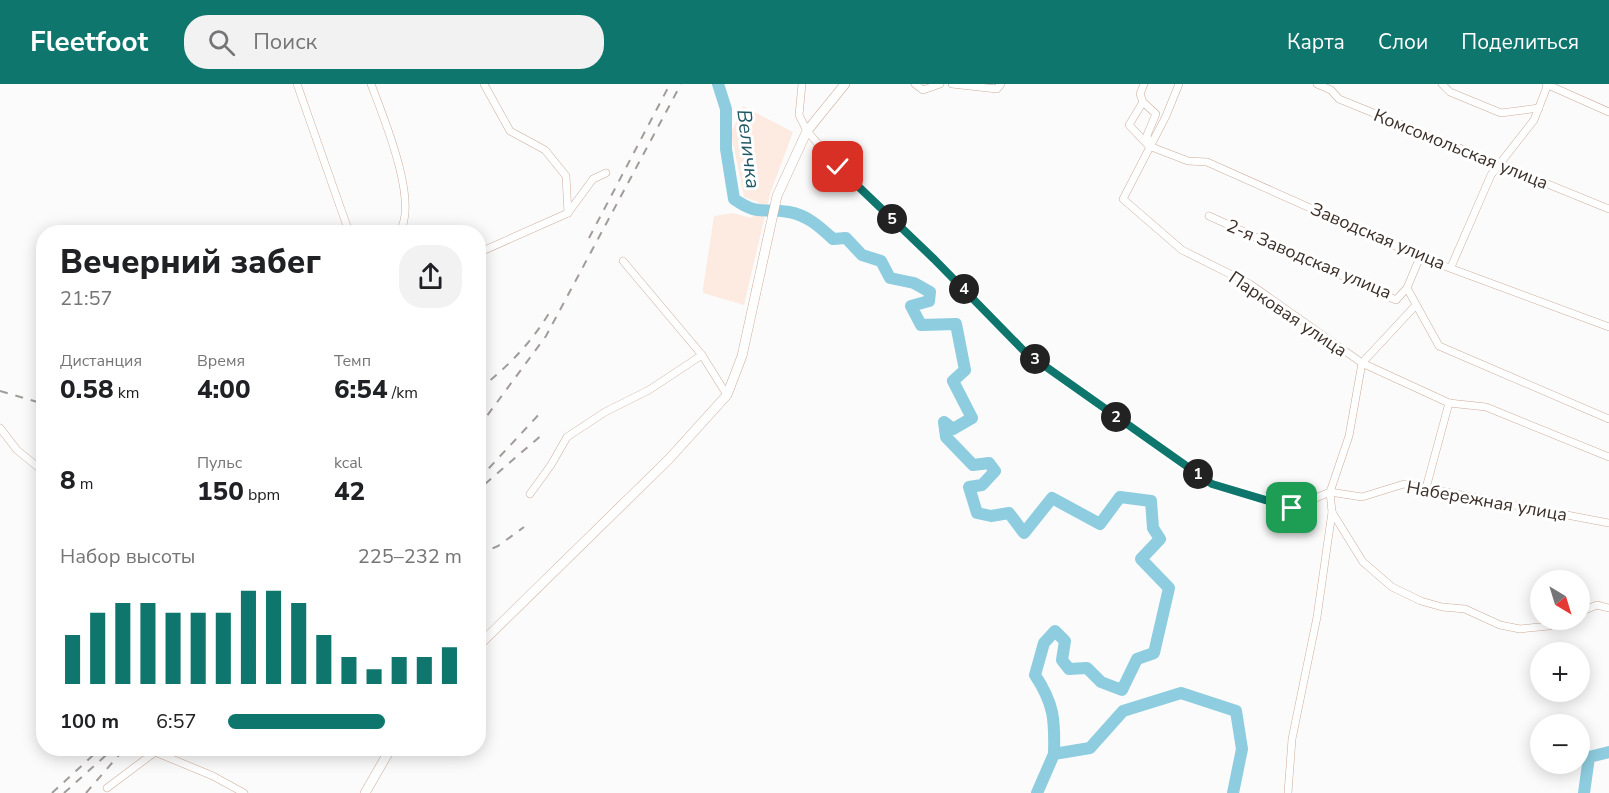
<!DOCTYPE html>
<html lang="ru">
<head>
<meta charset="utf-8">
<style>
  :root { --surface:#fff; --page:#f2f2f2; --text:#202124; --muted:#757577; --accent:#0f766e }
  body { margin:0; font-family:"Nunito Sans",sans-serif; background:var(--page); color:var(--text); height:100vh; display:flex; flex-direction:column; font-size:22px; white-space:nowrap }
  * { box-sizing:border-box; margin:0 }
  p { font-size:20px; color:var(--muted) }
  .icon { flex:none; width:33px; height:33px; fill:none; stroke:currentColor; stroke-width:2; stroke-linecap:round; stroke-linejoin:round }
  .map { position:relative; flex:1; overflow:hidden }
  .drawer { position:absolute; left:36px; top:141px; width:450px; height:531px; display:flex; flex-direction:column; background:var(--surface); border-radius:24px; box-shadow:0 3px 15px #0003 }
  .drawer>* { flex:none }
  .needle { width:39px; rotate:142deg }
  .buttons { position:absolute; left:1530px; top:486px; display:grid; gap:12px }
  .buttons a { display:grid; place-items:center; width:60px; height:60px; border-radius:50%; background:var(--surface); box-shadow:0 3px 15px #0003; font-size:30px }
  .pin { position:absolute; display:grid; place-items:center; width:51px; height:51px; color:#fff; margin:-26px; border-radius:12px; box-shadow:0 3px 9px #0006 }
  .km { position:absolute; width:30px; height:30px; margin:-15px; border-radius:50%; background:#222; color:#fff; font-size:16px; line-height:30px; text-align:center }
  .round { display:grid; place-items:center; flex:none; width:63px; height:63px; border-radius:24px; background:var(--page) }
  .summary { display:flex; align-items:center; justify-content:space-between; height:102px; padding:0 24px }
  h1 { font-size:33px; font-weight:800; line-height:45px }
  .metrics { display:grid; grid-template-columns:repeat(3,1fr); gap:9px; height:102px; padding:6px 24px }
  .metrics div { display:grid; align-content:center }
  .metrics b { font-size:26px; font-weight:800 }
  .metrics small { font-size:16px; font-weight:400 }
  .metrics p { font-size:16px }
  .chart { height:168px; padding:12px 24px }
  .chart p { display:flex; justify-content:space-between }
  .chart svg { width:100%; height:108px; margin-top:6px; stroke:var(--accent); stroke-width:6 }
  ul { padding:0 24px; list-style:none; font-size:20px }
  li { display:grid; grid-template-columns:96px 72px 1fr; align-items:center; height:45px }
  li i { height:15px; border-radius:8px; background:var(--accent) }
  header { display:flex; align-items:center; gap:36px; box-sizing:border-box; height:84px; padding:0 30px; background:var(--accent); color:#fff }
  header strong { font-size:28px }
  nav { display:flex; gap:33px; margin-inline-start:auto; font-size:21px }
  .search { width:420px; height:54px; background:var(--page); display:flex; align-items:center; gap:15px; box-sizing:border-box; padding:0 21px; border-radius:24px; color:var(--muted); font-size:22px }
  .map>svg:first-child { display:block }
  .built { fill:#fdebe2 }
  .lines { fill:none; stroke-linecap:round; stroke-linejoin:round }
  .river { stroke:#8dcddf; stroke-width:12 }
  .minor-casing { stroke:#cdac9a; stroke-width:8 }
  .tertiary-casing { stroke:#cdac9a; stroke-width:10 }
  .minor { stroke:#fff; stroke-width:7 }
  .tertiary { stroke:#fff; stroke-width:9 }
  .rail { stroke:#a29c99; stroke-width:2; stroke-dasharray:8 8; stroke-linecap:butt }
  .route-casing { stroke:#fff; stroke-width:12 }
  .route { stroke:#0f766e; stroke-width:8 }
  .labels { text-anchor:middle; stroke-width:6; stroke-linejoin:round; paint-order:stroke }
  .street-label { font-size:18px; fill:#3c2f28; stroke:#fff }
  .water-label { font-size:20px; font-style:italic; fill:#215765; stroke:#fff }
</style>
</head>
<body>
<header>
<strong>Fleetfoot</strong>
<div class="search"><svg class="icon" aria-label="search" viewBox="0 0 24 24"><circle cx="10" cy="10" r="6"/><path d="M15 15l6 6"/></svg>Поиск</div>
<nav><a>Карта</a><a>Слои</a><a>Поделиться</a></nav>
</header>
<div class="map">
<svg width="1609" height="709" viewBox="0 0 1609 709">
  <rect width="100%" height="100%" fill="#fbfbfb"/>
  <path class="built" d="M743,22l50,26 -23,62 -26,111 -41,-12v-5l11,-72 18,-3 20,5 6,-16 -14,-5 -13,-64z"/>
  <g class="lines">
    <g class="river">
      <path d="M718,0l8,25v40l8,50c26,18 28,8 55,13 18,3 31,15 44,27l13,-1 16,17 19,6 9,17 24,5 16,9 -1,9 -18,5 10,19 35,-1 9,46 -12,11 19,37 -19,11 -9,-7 2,15 27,28 16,-2 6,8 -13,14 -13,2 8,26 14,3 18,-3 15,20 28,-35 48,26 20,-27 31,4 2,27 7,11 -19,20 28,29 -15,65 -17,6 -15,31 -21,-8 -14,-14 -18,1 -7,-9 3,-19 -10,-10 -11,12 -9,32c19,29 20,44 19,79"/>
      <path d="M1037,709l17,-39 36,-6 33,-37 58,-18 55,18 6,38 -9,44"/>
      <path d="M1584,709l5,-36 20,-5"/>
    </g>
    <defs>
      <g id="minor">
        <path d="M297,0l52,148"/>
        <path d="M371,0c12,32 49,120 28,148"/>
        <path d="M484,0l26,47 35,19 21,26 2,37"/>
        <path d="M802,0l-3,31 8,16 31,36 96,92 91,94 187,131 80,24 38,-16 32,5 42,-13 205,39"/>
        <path d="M915,0l8,6 17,-6"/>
        <path d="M952,0l45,5 4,-5"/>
        <path d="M1179,0l-13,32 -43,83 59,51 68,34 112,79 -13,73 -19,56 2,20 31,50 29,25 29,14 21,6 23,2 35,16 20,4 29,-3 14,-6"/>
        <path d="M1317,0l14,6 8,9 270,110"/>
        <path d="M1442,0l8,8 51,21 38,-5"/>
        <path d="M1546,0l63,28"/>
        <path d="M1143,18l-14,23 20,21 -2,-11 9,-21 -13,-12 -3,-8 4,-10"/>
        <path d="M1149,62l39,15 19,1 213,95 189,70"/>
        <path d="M1209,132l187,84 11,-12"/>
        <path d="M478,169l90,-40 25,-34 13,-6"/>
        <path d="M1420,173l-13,31 32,58 170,73"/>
        <path d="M623,177l79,94"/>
        <path d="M1451,183l40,-92 43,-55 14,-36"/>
        <path d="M1416,221l-54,58 87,40 37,4 123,50"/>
        <path d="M0,344l17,22 27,22"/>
        <path d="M1426,404l23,-85"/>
        <path d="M530,410l21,-29 16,-28 38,-25 44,-22 53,-35 25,40"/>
        <path d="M1580,528l17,-7 12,3"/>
        <path d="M107,704l48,-36 58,24 31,17"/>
        <path d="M1288,709l4,-54 25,-122 15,-105"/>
      </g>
      <g id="tertiary">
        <path d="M478,562l191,-187 58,-64 15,-39 35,-160 30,-65 38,-47"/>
        <path d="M365,709l26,-45"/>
      </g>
    </defs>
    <use href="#minor" class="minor-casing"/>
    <use href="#tertiary" class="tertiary-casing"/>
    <use href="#minor" class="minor"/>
    <use href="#tertiary" class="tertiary"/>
    <g class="rail">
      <path d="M589,154l81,-154"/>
      <path d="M478,306c30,-23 54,-48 73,-80"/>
      <path d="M0,307l44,13"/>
      <path d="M478,344l68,-92 135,-252"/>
      <path d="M478,396l65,-70"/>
      <path d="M485,400l59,-51"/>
      <path d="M478,471l20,-9 26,-19"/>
      <path d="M52,709l49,-45"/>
      <path d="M64,709l50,-45"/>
      <path d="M86,709l39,-45"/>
    </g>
  </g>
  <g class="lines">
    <defs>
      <path id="route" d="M838,83l96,92 91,93 187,132 80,24"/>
    </defs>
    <use href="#route" class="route-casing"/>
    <use href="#route" class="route"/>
  </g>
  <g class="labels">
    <g class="street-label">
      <text transform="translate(1461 65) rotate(22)" y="6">Комсомольская улица</text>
      <text transform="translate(1378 152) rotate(23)" y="6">Заводская улица</text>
      <text transform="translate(1309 175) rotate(23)" y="6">2-я Заводская улица</text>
      <text transform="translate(1288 230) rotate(34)" y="6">Парковая улица</text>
      <text transform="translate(1487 417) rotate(10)" y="6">Набережная улица</text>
    </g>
    <g class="water-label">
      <text transform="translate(749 65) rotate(83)" y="7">Величка</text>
    </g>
  </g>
</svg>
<div class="buttons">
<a><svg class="needle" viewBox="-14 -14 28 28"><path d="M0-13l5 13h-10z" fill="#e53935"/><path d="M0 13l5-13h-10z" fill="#757577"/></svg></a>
<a>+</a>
<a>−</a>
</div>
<div class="pin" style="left:1292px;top:424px;background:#1e9e55"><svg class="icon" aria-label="arrive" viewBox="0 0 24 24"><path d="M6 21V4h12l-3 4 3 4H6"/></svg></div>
<div class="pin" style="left:838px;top:83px;background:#d93025"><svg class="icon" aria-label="check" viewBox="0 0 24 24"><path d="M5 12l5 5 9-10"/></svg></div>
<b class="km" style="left:1198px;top:390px">1</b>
<b class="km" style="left:1116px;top:333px">2</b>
<b class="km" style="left:1035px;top:275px">3</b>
<b class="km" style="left:964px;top:205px">4</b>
<b class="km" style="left:892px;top:135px">5</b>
<section class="drawer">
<div class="summary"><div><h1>Вечерний забег</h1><p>21:57</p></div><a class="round"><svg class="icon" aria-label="share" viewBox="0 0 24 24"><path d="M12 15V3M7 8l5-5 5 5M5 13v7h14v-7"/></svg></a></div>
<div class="metrics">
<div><p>Дистанция</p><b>0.58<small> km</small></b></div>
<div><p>Время</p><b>4:00</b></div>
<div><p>Темп</p><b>6:54<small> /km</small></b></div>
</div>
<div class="metrics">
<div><b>8<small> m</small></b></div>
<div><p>Пульс</p><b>150<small> bpm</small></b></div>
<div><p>kcal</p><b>42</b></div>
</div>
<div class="chart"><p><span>Набор высоты</span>225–232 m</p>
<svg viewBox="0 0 160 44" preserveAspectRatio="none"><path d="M5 44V24M15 44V15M25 44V11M35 44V11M45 44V15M55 44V15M65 44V15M75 44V6M85 44V6M95 44V11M105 44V24M115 44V33M125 44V38M135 44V33M145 44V33M155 44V29"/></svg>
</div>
<ul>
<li><b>100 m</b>6:57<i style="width:67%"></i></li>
</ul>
</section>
</div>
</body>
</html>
